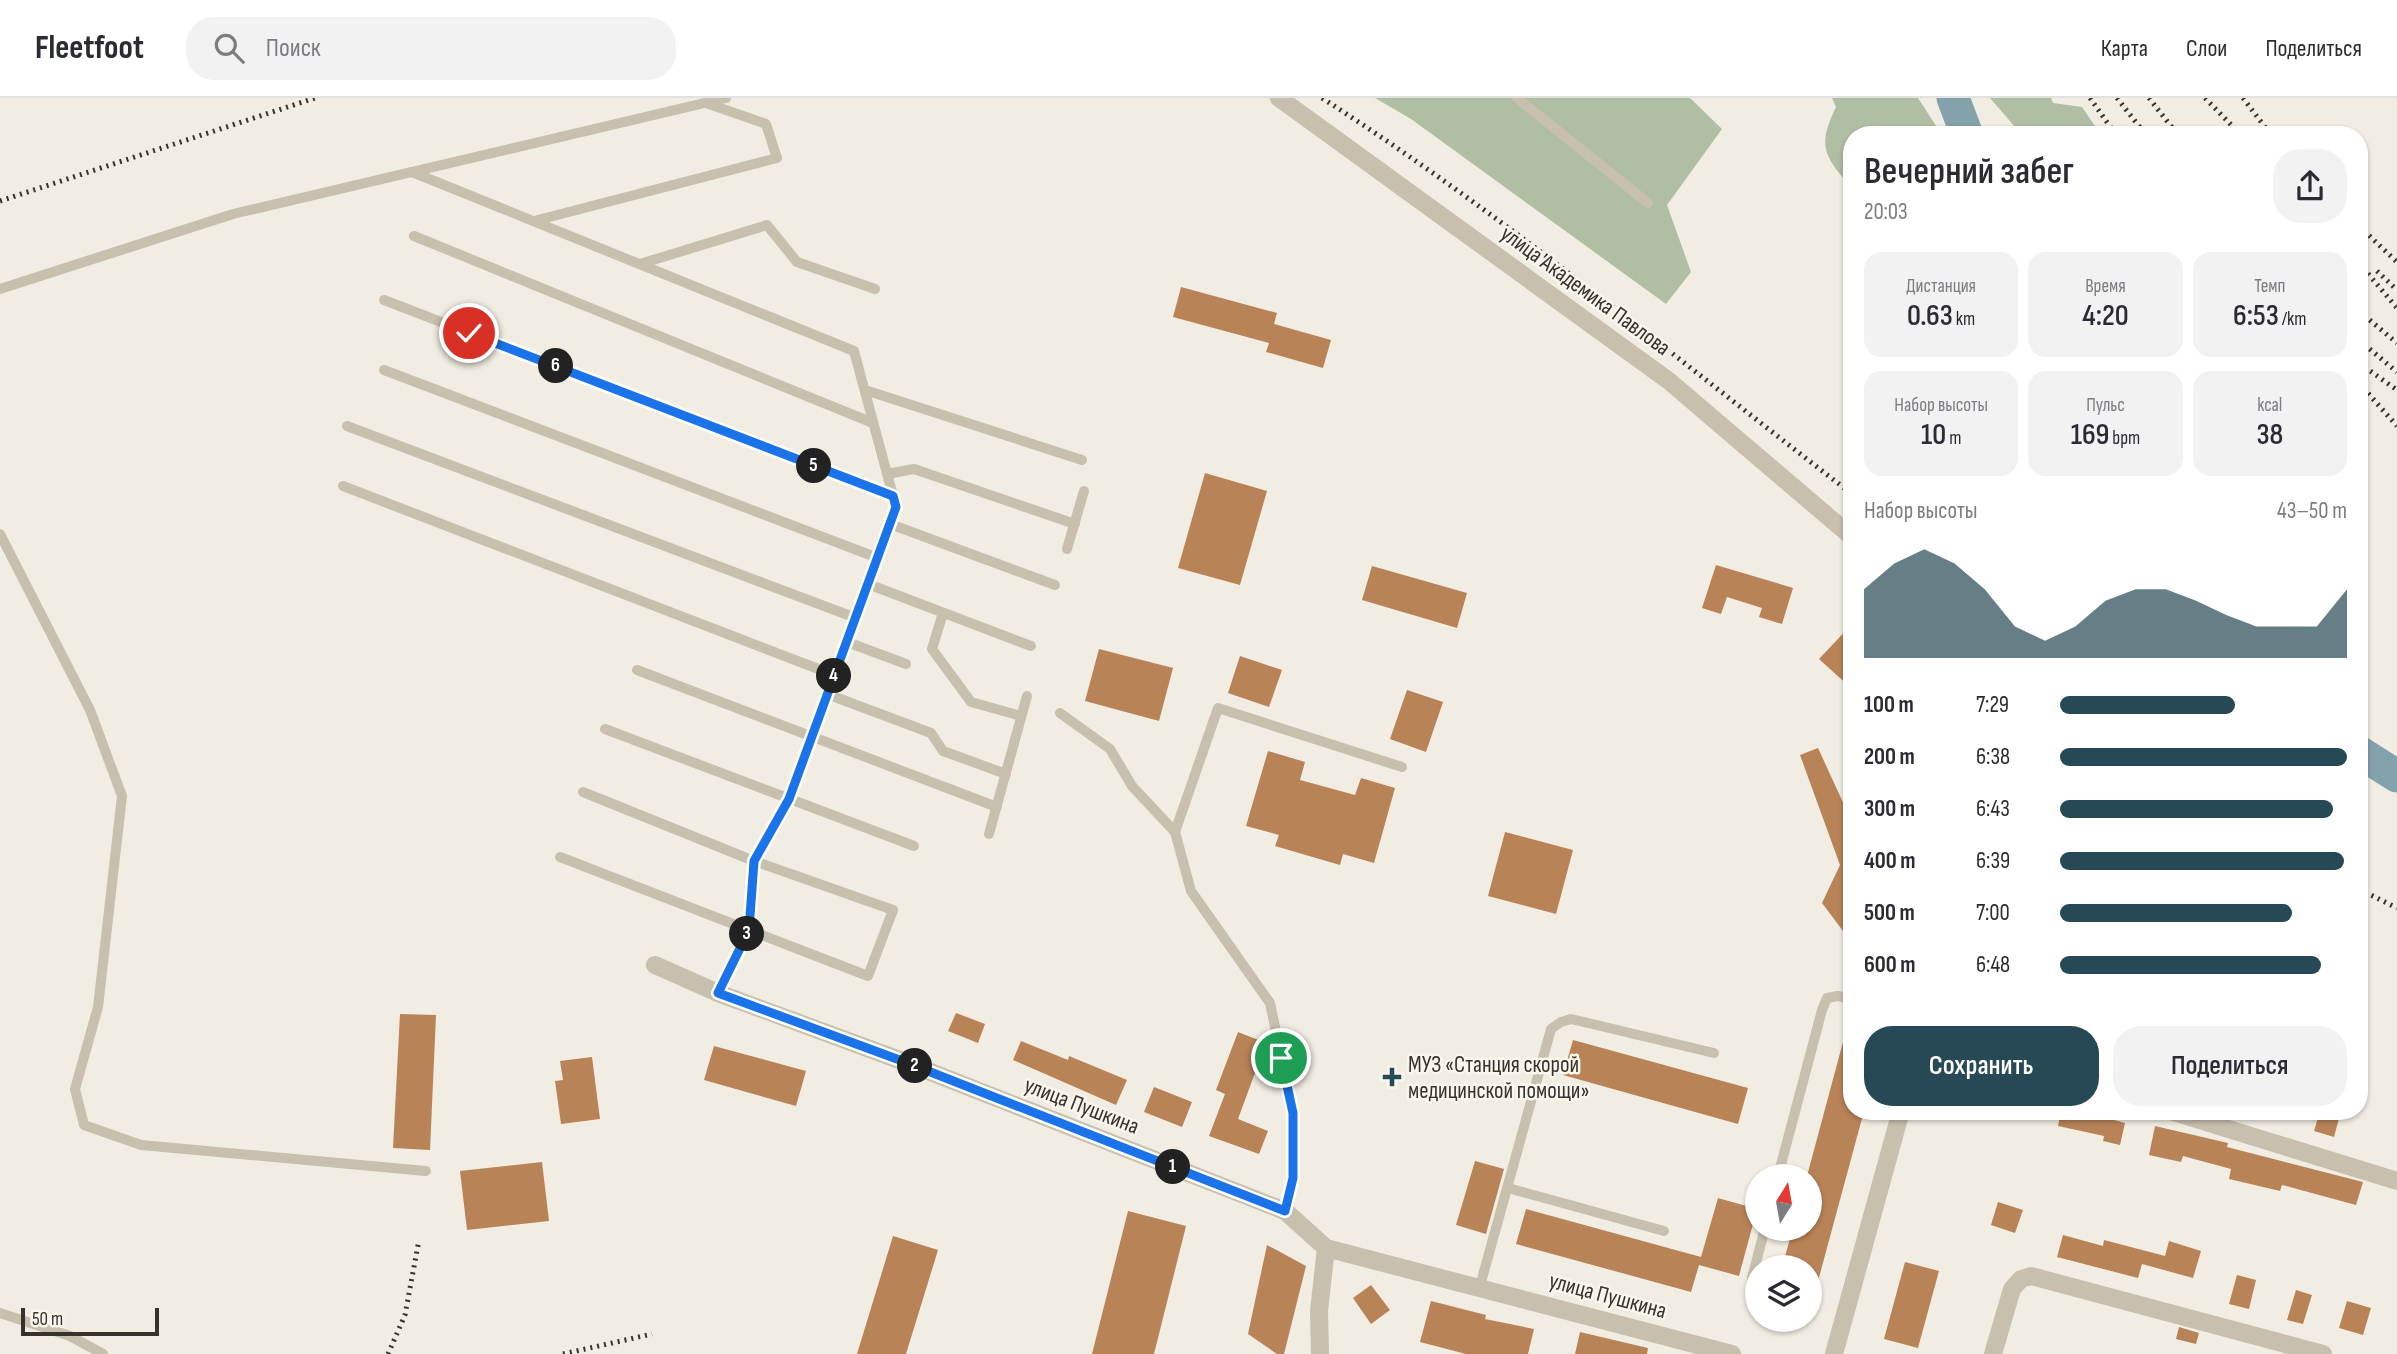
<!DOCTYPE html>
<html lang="ru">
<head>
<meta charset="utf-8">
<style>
  :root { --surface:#fff; --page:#f2f2f3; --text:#2b2b33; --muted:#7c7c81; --line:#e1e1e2; --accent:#264955 }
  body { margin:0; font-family:"Sofia Sans Condensed",sans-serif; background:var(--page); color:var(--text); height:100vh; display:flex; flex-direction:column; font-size:26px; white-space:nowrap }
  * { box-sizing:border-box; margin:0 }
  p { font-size:23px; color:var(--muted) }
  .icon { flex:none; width:38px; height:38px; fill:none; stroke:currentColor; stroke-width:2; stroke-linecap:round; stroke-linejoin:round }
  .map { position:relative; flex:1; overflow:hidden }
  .details { position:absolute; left:1843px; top:28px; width:525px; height:994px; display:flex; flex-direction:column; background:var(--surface); border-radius:28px; box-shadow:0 2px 5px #0004 }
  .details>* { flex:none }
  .needle { width:46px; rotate:11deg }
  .buttons { position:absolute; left:1745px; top:1066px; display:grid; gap:14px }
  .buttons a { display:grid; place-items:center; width:77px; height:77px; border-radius:50%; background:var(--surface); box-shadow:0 2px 5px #0004; font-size:35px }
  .scale { position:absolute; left:21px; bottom:18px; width:138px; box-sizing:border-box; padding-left:7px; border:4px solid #38322c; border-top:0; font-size:19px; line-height:24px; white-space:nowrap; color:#38322c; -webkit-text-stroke:5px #f9f6ee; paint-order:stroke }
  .pin { position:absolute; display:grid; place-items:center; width:60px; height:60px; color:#fff; margin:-30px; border:4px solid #fff; border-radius:50%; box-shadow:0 2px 7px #0007 }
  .km { position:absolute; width:35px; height:35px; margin:-18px; border-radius:50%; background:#222; color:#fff; font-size:19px; line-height:35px; text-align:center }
  .round { display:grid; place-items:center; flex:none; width:74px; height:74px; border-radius:28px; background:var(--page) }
  .summary { display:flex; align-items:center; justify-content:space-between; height:119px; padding:0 21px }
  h1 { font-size:38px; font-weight:600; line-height:52px }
  .metrics { display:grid; grid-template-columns:repeat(3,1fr); gap:10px; height:119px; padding:7px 21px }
  .metrics div { display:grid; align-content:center; border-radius:18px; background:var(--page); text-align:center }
  .metrics b { font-size:30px; font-weight:600 }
  .metrics small { font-size:19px; font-weight:400 }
  .metrics p { font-size:19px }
  .chart { height:196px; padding:14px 21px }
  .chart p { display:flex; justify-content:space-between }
  .chart svg { width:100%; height:126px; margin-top:7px; fill:var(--accent); opacity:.7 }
  .action { display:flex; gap:14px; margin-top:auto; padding:14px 21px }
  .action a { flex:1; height:80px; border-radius:28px; background:var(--accent); color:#fff; font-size:28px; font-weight:600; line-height:80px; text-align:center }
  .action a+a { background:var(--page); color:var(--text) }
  ul { padding:0 21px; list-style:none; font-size:23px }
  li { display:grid; grid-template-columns:112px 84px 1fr; align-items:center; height:52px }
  li i { height:18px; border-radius:9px; background:var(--accent) }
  header { display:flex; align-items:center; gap:42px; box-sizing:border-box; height:98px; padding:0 35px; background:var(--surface); border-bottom:2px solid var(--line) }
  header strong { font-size:33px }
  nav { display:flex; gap:38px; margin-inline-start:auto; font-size:24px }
  .search { width:490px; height:63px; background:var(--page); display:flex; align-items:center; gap:18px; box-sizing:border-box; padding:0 24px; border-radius:28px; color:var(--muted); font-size:26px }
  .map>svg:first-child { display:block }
  .green { fill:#b0bfa3 }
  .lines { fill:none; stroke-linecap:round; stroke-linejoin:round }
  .river { stroke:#84a2ab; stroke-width:33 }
  .building { fill:#b98358 }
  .lane { stroke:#c8c0af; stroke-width:10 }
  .street { stroke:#c8c0af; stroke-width:18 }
  .rail { stroke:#38322c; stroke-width:5; stroke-dasharray:2 5; stroke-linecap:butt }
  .route-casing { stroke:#fff; stroke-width:14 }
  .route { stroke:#1a73e8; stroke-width:9 }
  .poi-dot { fill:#264955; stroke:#f9f6ee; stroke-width:2.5 }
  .labels { text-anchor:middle; stroke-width:5; stroke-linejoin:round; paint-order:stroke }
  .street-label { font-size:23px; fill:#38322c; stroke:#f9f6ee }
  .poi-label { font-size:23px; fill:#38322c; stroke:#f9f6ee; text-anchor:start }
</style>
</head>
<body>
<header>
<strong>Fleetfoot</strong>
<div class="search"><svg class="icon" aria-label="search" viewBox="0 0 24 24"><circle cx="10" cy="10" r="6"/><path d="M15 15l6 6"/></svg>Поиск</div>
<nav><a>Карта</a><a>Слои</a><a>Поделиться</a></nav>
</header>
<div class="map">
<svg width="2397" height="1256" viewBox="0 0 2397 1256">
  <rect width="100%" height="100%" fill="#f1ede2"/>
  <g class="green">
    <path d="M1375,0h315l32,31 -55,76 24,67 -25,32 -255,-185z"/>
    <path d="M1832,0h86l24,37h-90l-1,52c-27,-31 -34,-41 -15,-80z"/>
    <path d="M1990,0h61l2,5 29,4 19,28h-79z"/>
  </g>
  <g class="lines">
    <g class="river">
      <path d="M1953,0l14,37"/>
      <path d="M2359,654l38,24"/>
    </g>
  </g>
  <g class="building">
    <path d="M1181,189l96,26 -3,11 57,16 -8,28 -57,-16 3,-9 -96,-26z"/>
    <path d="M1205,375l62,18 -27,94 -62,-17z"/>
    <path d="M1716,467l77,23 -11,36 -23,-7 3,-9 -35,-11 -6,17 -19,-6z"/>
    <path d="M1372,468l95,27 -10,35 -95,-28z"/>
    <path d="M1852,526v65l-33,-30z"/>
    <path d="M1099,551l74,19 -14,53 -74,-20z"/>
    <path d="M1240,558l42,14 -13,37 -41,-14z"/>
    <path d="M1407,592l36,12 -17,50 -36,-13z"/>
    <path d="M1818,650l34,74v121l-30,-40 18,-38 -40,-110z"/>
    <path d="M1268,653l37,11 -5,18 55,15 6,-17 34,10 -21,75 -31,-9 -3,11 -65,-19 4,-11 -33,-9z"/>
    <path d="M1505,734l68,18 -17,64 -68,-18z"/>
    <path d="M956,915l29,11 -7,19 -30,-12z"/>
    <path d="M400,916l36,1 -6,135 -37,-2z"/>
    <path d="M1847,929l5,1v83h12l-50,185 -4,-1v-28h-28l11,-39h17v-52h-3z"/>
    <path d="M1238,934l28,11 -28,76 30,12 -9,23 -50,-18 16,-42 -9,-4z"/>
    <path d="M1573,942l175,48 -10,36 -175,-49z"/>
    <path d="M1021,943l47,19 1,-4 58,24 -11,25 -103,-45z"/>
    <path d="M714,948l92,25 -10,35 -92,-26z"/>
    <path d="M592,959l8,62 -39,5 -6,-43 8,-1 -3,-19z"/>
    <path d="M1154,989l38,15 -10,25 -38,-15z"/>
    <path d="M2061,1013h20l44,12 -5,22 -17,-4 1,-5 -46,-10z"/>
    <path d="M2320,1013h21l-7,26 -20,-6z"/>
    <path d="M2155,1028l73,17 -1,4 136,35 -7,23 -74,-20 -2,6 -51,-12 2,-10 -48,-13 -2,6 -32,-7z"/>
    <path d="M1475,1063l29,8 -18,65 -30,-9z"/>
    <path d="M542,1064l7,59 -82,9 -7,-59z"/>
    <path d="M1718,1100l39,11 -18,67 -40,-11 -8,27 -175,-48 10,-35 175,48z"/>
    <path d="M1998,1104l25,8 -8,23 -24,-8z"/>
    <path d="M1128,1113l58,15 -32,128h-62z"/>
    <path d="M2063,1137l40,11 1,-6 61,16 4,-15 32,10 -8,27 -51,-14 -4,14 -81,-21z"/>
    <path d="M893,1138l45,14 -32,104h-49z"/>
    <path d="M1267,1147l39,21 -22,88h-7l-29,-20z"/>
    <path d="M1905,1164l34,9 -21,77 -34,-9z"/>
    <path d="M2237,1177l19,5 -7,29 -20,-5z"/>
    <path d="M1371,1187l19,25 -19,14 -18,-26z"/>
    <path d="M2296,1192l16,5 -9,29 -16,-4z"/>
    <path d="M1431,1203l55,14 -1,4 49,10 -6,25h-62l-46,-12z"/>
    <path d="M2347,1203l24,7 -8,27 -24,-7z"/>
    <path d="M2179,1229l20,6 -3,11 -20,-5z"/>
    <path d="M1580,1234l68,16 -1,6h-72z"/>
  </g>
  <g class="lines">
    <g class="lane">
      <path d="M1517,0l131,105"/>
      <path d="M412,74l442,179 42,156 -107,292 -35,62 -5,69 -31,63"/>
      <path d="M534,123l243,-63 -11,-34 -60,-21"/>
      <path d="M414,138l459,187"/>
      <path d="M640,166l127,-39 30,37 78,27"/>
      <path d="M0,191l233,-75 493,-116"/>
      <path d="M384,202l509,196"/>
      <path d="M384,272l494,188"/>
      <path d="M865,292l217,70"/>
      <path d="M347,328l509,192"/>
      <path d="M887,376l27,-5 161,55"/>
      <path d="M343,388l491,189"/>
      <path d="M890,426l165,61"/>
      <path d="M0,436l90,176 32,86 -24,211 -23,82 9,36 57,20 285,26"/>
      <path d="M1067,451l17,-58"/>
      <path d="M868,486l163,62"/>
      <path d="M943,515l-11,36 39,53 50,14"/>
      <path d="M847,544l59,22"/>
      <path d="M637,572l360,137"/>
      <path d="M827,596l104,39 12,18 63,23"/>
      <path d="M1060,615l50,36 22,37 43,46"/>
      <path d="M605,631l309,117"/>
      <path d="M989,736l38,-138"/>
      <path d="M560,759l308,119 25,-66 -139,-49 -171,-69"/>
      <path d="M1778,1078l44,-166 5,-12 11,-2 14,3"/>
      <path d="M1508,1090l156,43"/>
      <path d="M1285,1113l8,-33v-65l-23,-110 -79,-112 -16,-59 43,-124 184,59"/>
      <path d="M1752,1180l13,-50"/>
      <path d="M1480,1188l71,-257 10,-7 10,-3 143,34"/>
      <path d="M0,1215l70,23 33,18"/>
    </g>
    <g class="street">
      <path d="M1279,0l390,283 183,156"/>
      <path d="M655,867l63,28 187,69 380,149 41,37 406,106"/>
      <path d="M2170,1013l227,70"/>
      <path d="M1320,1256l-1,-43 7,-63"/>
      <path d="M1834,1256l67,-243"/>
      <path d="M1993,1256l19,-65 9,-10 10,-3 292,78"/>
    </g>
    <g class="rail">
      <path d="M1322,0c185,119 356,262 530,396"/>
      <path d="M2090,0l26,37"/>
      <path d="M2117,0l29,37"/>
      <path d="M2149,0l29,37"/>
      <path d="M2205,0l36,37"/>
      <path d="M2243,0l28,37"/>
      <path d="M0,103l315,-103"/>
      <path d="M2359,128l38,36"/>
      <path d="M2359,165l38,45"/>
      <path d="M2377,173l20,19"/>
      <path d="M2359,213l38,32"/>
      <path d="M2359,242l38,32"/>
      <path d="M2359,265l38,27"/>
      <path d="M2359,285l38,43"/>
      <path d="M2359,791l38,19"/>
      <path d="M388,1256l17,-39 14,-75"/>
      <path d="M563,1256l89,-20"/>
    </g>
  </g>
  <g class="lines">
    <defs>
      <path id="route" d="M469,235l424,163 3,11 -107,292 -35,62 -5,69 -31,63 187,69 380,149 8,-33v-65l-12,-55"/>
    </defs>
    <use href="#route" class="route-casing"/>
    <use href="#route" class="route"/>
  </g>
  <path class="poi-dot" d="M1388.5 968.5h7v7h7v7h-7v7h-7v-7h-7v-7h7z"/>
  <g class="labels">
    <g class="street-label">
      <text transform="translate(1586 192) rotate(36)" y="8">улица Академика Павлова</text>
      <text transform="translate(1082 1007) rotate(21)" y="8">улица Пушкина</text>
      <text transform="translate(1608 1197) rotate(15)" y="8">улица Пушкина</text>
    </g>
    <g class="poi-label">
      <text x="1408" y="974">МУЗ «Станция скорой<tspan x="1408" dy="26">медицинской помощи»</tspan></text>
    </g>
  </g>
</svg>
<div class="buttons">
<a><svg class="needle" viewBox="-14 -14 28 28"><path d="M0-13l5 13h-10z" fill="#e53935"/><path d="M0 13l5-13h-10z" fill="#7c7c81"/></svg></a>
<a><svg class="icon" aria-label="layers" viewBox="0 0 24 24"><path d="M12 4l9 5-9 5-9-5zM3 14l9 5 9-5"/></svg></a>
</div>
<div class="scale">50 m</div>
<div class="pin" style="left:1281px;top:960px;background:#1e9e55"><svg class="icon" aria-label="arrive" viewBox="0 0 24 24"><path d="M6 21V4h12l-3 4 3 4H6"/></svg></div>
<div class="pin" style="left:469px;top:235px;background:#d93025"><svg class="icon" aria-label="check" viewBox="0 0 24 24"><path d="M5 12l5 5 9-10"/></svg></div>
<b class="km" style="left:1173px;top:1069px">1</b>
<b class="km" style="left:915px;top:968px">2</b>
<b class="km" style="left:747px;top:836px">3</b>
<b class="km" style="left:834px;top:578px">4</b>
<b class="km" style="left:814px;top:368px">5</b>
<b class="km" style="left:556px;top:268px">6</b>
<section class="details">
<div class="summary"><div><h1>Вечерний забег</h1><p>20:03</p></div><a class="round"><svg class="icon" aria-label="share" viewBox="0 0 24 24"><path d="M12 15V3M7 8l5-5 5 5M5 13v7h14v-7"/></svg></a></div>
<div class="metrics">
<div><p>Дистанция</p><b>0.63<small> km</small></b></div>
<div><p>Время</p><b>4:20</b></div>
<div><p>Темп</p><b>6:53<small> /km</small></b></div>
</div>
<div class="metrics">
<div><p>Набор высоты</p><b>10<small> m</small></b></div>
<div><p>Пульс</p><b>169<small> bpm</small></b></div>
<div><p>kcal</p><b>38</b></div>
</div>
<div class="chart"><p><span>Набор высоты</span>43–50 m</p>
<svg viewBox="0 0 160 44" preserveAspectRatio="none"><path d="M0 44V20L10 11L20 6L30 11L40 20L50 33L60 38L70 33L80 24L90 20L100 20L110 24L120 29L130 33L140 33L150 33L160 20V44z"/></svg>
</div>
<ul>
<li><b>100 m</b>7:29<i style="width:61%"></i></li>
<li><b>200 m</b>6:38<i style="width:100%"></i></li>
<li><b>300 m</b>6:43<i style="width:95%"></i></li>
<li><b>400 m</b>6:39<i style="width:99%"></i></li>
<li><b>500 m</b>7:00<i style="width:81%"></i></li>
<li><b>600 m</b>6:48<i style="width:91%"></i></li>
</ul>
<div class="action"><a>Сохранить</a><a>Поделиться</a></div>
</section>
</div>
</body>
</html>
